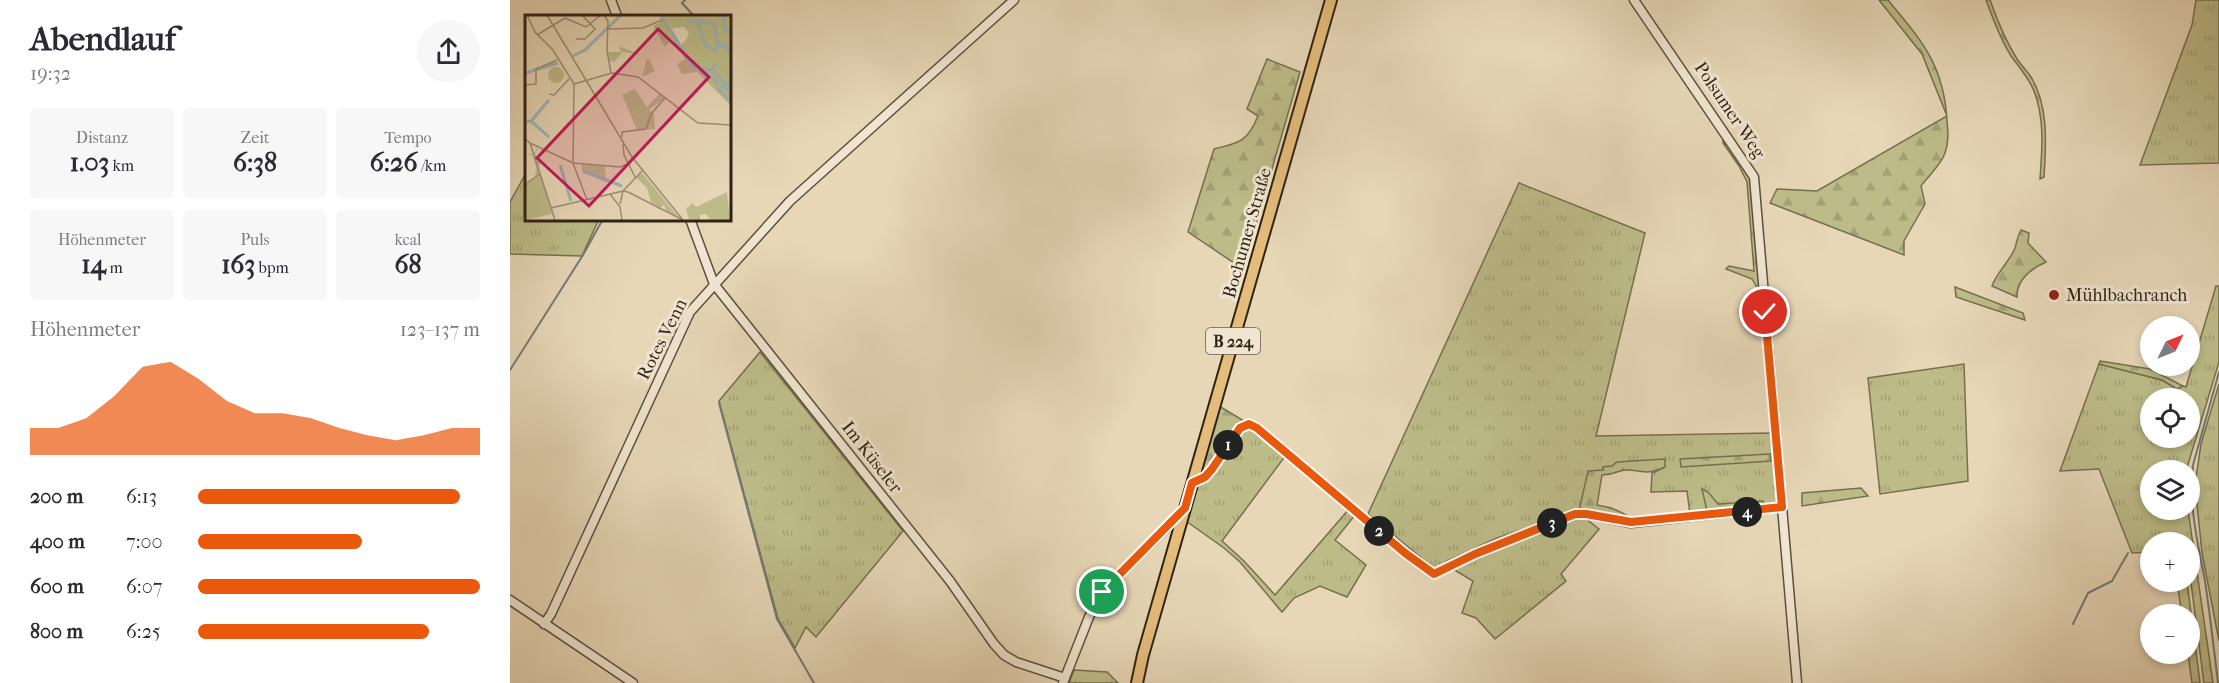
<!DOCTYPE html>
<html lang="de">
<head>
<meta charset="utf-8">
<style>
  :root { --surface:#fff; --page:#f7f7f7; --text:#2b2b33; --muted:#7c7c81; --accent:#ea580c }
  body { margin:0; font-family:"IM FELL French Canon",serif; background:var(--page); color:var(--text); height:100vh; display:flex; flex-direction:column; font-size:22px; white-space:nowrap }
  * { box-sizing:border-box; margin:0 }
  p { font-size:20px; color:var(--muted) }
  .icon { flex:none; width:33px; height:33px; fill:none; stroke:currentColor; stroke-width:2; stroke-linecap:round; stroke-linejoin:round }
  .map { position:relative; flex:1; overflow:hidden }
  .side { display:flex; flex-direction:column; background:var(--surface); width:510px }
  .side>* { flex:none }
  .needle { width:39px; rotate:47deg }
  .fabs { position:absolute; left:1630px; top:316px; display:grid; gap:12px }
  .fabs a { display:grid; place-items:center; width:60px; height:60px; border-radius:50%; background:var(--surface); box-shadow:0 3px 9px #0003; font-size:30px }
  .pin { position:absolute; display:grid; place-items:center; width:51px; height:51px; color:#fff; margin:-26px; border:3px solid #fff; border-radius:50%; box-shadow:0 2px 6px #0007 }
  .km { position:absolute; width:30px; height:30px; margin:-15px; border-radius:50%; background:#222; color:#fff; font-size:16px; line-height:30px; text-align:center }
  .round { display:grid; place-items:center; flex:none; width:63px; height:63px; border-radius:32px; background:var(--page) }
  .overview { display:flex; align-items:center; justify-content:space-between; height:102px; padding:0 30px }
  h1 { font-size:33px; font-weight:700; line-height:45px }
  .stats { display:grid; grid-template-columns:repeat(3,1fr); gap:9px; height:102px; padding:6px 30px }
  .stats div { display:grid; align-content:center; border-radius:6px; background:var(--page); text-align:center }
  .stats b { font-size:26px; font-weight:700 }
  .stats small { font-size:16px; font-weight:400 }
  .stats p { font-size:16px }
  .chart { height:168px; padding:12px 30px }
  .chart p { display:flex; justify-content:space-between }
  .chart svg { width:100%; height:108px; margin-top:6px; fill:var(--accent); opacity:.7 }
  ul { padding:0 30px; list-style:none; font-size:20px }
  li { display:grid; grid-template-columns:96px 72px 1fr; align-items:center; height:45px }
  li i { height:15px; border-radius:8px; background:var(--accent) }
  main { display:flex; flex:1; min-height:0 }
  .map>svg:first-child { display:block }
  .grass { fill:url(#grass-tufts); stroke:#76704e; stroke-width:1.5; fill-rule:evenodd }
  .forest { fill:url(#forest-firs); stroke:#76704e; stroke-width:1.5 }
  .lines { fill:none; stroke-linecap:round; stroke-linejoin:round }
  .stream { stroke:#717b78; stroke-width:2 }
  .minor-casing { stroke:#5e503d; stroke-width:11 }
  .major-casing { stroke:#302314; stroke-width:14 }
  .minor { stroke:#efe5d0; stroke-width:8 }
  .major { stroke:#e4bc7c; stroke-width:10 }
  .route-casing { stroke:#fff; stroke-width:12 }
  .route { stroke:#ea580c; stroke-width:8 }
  .poi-dot { fill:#8f2418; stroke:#efe5d0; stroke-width:2 }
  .labels { text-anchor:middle; stroke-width:6; stroke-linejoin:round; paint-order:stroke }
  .shield { fill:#efe5d0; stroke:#695d4c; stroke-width:1.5 }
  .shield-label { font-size:16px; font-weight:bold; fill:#302314 }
  .street-label { font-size:18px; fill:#302314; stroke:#efe5d0 }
  .poi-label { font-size:18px; fill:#302314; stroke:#efe5d0; text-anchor:start }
  .inset-river { fill:none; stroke:#9db6ba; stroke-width:3 }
  .inset-road { fill:none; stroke:#9e8f76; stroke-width:1.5 }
  .view { fill:#c2185b; fill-opacity:0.15; stroke:#c2185b; stroke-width:3 }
  .inset-edge { fill:none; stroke:#302314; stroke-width:3 }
</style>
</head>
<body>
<main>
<section class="side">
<div class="overview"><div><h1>Abendlauf</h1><p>19:32</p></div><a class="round"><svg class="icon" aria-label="share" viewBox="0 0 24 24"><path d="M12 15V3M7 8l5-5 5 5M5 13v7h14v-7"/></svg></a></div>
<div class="stats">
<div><p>Distanz</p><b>1.03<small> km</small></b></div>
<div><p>Zeit</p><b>6:38</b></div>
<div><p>Tempo</p><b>6:26<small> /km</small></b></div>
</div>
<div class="stats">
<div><p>Höhenmeter</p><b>14<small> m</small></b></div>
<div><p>Puls</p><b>163<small> bpm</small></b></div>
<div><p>kcal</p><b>68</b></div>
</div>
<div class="chart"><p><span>Höhenmeter</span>123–137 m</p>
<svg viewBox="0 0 160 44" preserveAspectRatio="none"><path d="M0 44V33L10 33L20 29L30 20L40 8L50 6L60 13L70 22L80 27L90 27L100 29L110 33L120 36L130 38L140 36L150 33L160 33V44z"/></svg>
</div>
<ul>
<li><b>200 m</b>6:13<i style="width:93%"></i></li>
<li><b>400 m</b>7:00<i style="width:58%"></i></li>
<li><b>600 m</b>6:07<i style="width:100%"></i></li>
<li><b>800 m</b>6:25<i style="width:82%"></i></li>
</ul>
</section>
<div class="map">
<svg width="1709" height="683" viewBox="0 0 1709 683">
  <defs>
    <pattern id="grass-tufts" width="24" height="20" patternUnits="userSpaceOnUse" patternTransform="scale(1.5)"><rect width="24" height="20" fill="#bdbc89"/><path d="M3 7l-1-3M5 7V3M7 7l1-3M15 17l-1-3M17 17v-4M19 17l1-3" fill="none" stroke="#a3a175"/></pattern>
    <pattern id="forest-firs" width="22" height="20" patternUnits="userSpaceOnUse" patternTransform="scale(1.5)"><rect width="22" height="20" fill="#bdbc89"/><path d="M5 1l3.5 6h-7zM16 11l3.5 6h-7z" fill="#a3a175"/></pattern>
  </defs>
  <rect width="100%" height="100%" fill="#e7d7b7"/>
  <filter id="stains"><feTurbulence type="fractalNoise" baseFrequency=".00333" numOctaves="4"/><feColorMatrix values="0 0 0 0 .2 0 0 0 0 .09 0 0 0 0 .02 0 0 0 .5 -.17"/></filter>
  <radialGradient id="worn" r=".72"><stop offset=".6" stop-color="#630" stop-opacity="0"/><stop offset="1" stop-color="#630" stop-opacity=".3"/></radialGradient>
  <g class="grass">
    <path d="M1686,0h23v163l-79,2 52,-140z"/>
    <path d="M16,173v46h73l-17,37 -72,-2v-52z"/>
    <path d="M1009,183l126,50 -49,203 175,-3 6,70 -3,4 -84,7 -3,-23 -36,1 1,-19 13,-6h-61l-25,44 -82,27 -50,23 -12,8 -67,-55z"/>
    <path d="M1706,286h3v76l-33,109h-35v39h37l25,173h-9l-14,-108v-32h-39v9l-19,1 -33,-84 -39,2 39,-107 63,16 15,9 6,-3 3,1zM1641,399h39v39h-39z"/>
    <path d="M250,352l143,179 -87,106 -10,-10 -11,21 -17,-29 -59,-218z"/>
    <path d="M1454,364l4,117 -88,13 -12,-116z"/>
    <path d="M1709,384v257l-17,-88 -7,-68 6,-41z"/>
    <path d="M739,427l37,28 -64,86 22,20 31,34 74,-86 6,6 -20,25 31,25 -19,32 -27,-11 -26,12 -12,14 -42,-50 -16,-14 -38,-27 10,-36 45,-55z"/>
    <path d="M1070,517l6,2 13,10 -38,45 5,7 -71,58 -19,-21 -14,-5 11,-32 -20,-12 114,-50z"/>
    <path d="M1667,582h10l13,101h-8l-4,-29h2v-39h-8z"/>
    <path d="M564,670l33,2 11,11h-49z"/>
  </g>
  <g class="forest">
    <path d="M1369,0h9c34,41 56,65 59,121 1,11 2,21 -2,32 -4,12 -17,23 -24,33l4,18 -21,37v14l-134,-52 7,-14 40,2 130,-75 -25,-62z"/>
    <path d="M1476,0h4c7,20 16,41 27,59 4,6 10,12 14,18 18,29 15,68 13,100l-4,2c2,-29 5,-60 -6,-88 -5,-13 -15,-24 -23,-35 -11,-17 -18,-37 -25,-56z"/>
    <path d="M757,59l33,13 -57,197 -55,-37 26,-83c26,-6 34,-8 44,-33l-11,-7z"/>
    <path d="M1213,135l31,48 6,110 -8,-14 -26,-10 3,-3 25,5 -7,-89 -8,-16 -16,-23z"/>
    <path d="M1511,230l8,3 -1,10 18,19c-14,6 -30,18 -29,35l-25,-11c5,-14 18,-25 23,-38 2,-6 2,-11 6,-18z"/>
    <path d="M1445,287l68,26 2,7 -69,-23z"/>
    <path d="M1590,361l50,8 33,17 -6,3 -15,-9 -63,-16z"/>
    <path d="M709,406l25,15 -33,47 -10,7 -2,-2z"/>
    <path d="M1260,454l1,7 -90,6 -1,-8z"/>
    <path d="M1155,459v8c-19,9 -21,3 -39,3 -8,0 -11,5 -24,5l-5,30c14,2 25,6 36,15l-54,-9 9,-40 15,-1v-3l9,-1 5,-4z"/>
    <path d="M1351,488l7,8 -66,10v-13z"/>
    <path d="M1192,489l6,3 10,12 45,-3 1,5 -57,5z"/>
  </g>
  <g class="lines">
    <g class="stream">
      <path d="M175,0l-3,3 12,13"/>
      <path d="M0,370l73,-115 20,-36"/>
      <path d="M209,403l58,216 37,64"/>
      <path d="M1563,624l15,-31 24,-12 16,-28"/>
      <path d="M1708,683c-4,-34 -8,-68 -13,-102 -7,-37 -17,-78 -12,-116l26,-93"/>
    </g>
    <defs>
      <g id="minor">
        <path d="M101,0l6,16"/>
        <path d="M1124,0l120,177 43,506"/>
        <path d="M180,219l24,65 236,297 44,63 10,11 12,7 49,16"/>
        <path d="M682,483l13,-6 7,-8 28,-41 9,-4 8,4 148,125 29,21 41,-20 100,-40h11l45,9 151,-16"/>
        <path d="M0,600l123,83"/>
        <path d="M34,624l7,-10 139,-302 100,-111 224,-201"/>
        <path d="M553,683l26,-66 13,-25 83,-83"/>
      </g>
      <path id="major" d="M627,683l6,-28 188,-655"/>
    </defs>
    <use href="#minor" class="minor-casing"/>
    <use href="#major" class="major-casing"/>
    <use href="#minor" class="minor"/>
    <use href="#major" class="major"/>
  </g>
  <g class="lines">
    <defs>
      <path id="route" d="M592,592l83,-84 7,-25 13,-6 7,-8 28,-41 9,-4 8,4 148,125 29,21 41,-20 100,-40h11l45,8 151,-15 -17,-195"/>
    </defs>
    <use href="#route" class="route-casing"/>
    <use href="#route" class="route"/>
  </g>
  <circle class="poi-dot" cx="1544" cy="295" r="6"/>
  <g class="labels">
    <rect class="shield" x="696" y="328" width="54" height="26" rx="4.5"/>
    <g class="shield-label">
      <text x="723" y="347">B 224</text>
    </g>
    <g class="street-label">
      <text transform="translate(1220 110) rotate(56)" y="6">Polsumer Weg</text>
      <text transform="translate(737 233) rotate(-74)" y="6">Bochumer Straße</text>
      <text transform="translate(152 339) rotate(-63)" y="6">Rotes Venn</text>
      <text transform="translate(362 457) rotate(52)" y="6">Im Küseler</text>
    </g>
    <g class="poi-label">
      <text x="1556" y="301">Mühlbachranch</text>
    </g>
  </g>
  <g transform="translate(15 15)">
    <rect width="206" height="206" fill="#e7d7b7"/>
    <path d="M134,0l7,6 -4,-4 1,-2 18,30 4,-4 24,32 21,16 -29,-17 29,20v12l-33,-32 -15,2 -5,-10 8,-5 -10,-16 -3,-4 -7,8 -12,-21 8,-4zM110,74l12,18 12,-13 6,4 -16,12 5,3 1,16 -18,1 -15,-35zM57,149l23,2 1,16 -24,-11zM117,158l39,47 -15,-9 -2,-6 -4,3 -9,-6 -4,-14 -11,-11zM202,177l3,28h-20l-4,-6 -6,1v5l-11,-1 -3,-10 7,-6 3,4z" fill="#bdbc89"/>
    <path d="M138,0h67v74l-31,-23 -14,-25 4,-7 -4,-7 -13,1zM94,31l27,11 4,4 5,10 -13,6 5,-19 -6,-3 -18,-3 -9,10 -5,-2 -2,-8h14zM5,128l4,11 3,-6 12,6 -11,-5 -3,5 6,9 -3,3 14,48 -27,6v-35l10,-8 1,-9 -3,-13h-8l8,-1z" fill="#bdbc89"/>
    <path d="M23 60a8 8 0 1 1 16 0a8 8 0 1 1-16 0Z" fill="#bdbc89"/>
    <path class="inset-river" d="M136,0l31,50 39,27M198,0l2,14 6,4M173,6l16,3 2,13M161,7h11l9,24 11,5M192,25l1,6 7,-1 5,9M48,41l12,-6 36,-35M177,52l9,4 5,-7M186,56l20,17M0,58l33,-10M192,73l14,15M7,105l17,-20M0,107l6,-1 18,16M35,150l11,36M58,156l39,15"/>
    <path class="inset-road" d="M2,0l8,17 18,18 21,34M22,0l85,142 51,63M79,0l4,6 -1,30 4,22M40,3l21,9 15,-12M82,14l36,-1 19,-8M12,20l28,-17M51,24h9l10,-10 -13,-14M49,69l38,-11 26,4 60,46 33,2M49,69l-1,79 14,37M0,70l11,-1v-15l21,-9M24,79l5,1 15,-16M97,122v-5l24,-3 5,-15 14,-16M0,124l5,4 25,77M5,128l43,20 47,4 8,-3M98,129l1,11 11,22M0,169l15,-10M85,179l10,13 2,13M95,189l3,-13 5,1 55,28M26,193l72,-17 19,-20"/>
    <path class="view" d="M133,14l51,48 -120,129 -52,-48z"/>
    <rect width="206" height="206" class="inset-edge"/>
  </g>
  <rect width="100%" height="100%" filter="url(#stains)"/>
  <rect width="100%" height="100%" fill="url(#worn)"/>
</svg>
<div class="fabs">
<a><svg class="needle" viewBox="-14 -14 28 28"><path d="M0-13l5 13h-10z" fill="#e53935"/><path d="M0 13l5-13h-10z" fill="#7c7c81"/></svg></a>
<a><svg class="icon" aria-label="locate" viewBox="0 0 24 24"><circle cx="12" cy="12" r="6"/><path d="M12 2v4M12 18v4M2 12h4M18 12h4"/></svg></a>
<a><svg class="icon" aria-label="layers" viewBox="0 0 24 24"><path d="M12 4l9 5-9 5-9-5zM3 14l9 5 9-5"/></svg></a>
<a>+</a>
<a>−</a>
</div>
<div class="pin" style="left:592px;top:592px;background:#1e9e55"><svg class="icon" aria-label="arrive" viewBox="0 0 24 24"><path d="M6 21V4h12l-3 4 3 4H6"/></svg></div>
<div class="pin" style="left:1255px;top:312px;background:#d93025"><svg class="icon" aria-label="check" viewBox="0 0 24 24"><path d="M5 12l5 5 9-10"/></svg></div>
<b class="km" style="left:718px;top:445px">1</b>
<b class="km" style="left:869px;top:531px">2</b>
<b class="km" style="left:1042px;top:523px">3</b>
<b class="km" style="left:1237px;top:512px">4</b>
</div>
</main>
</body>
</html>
